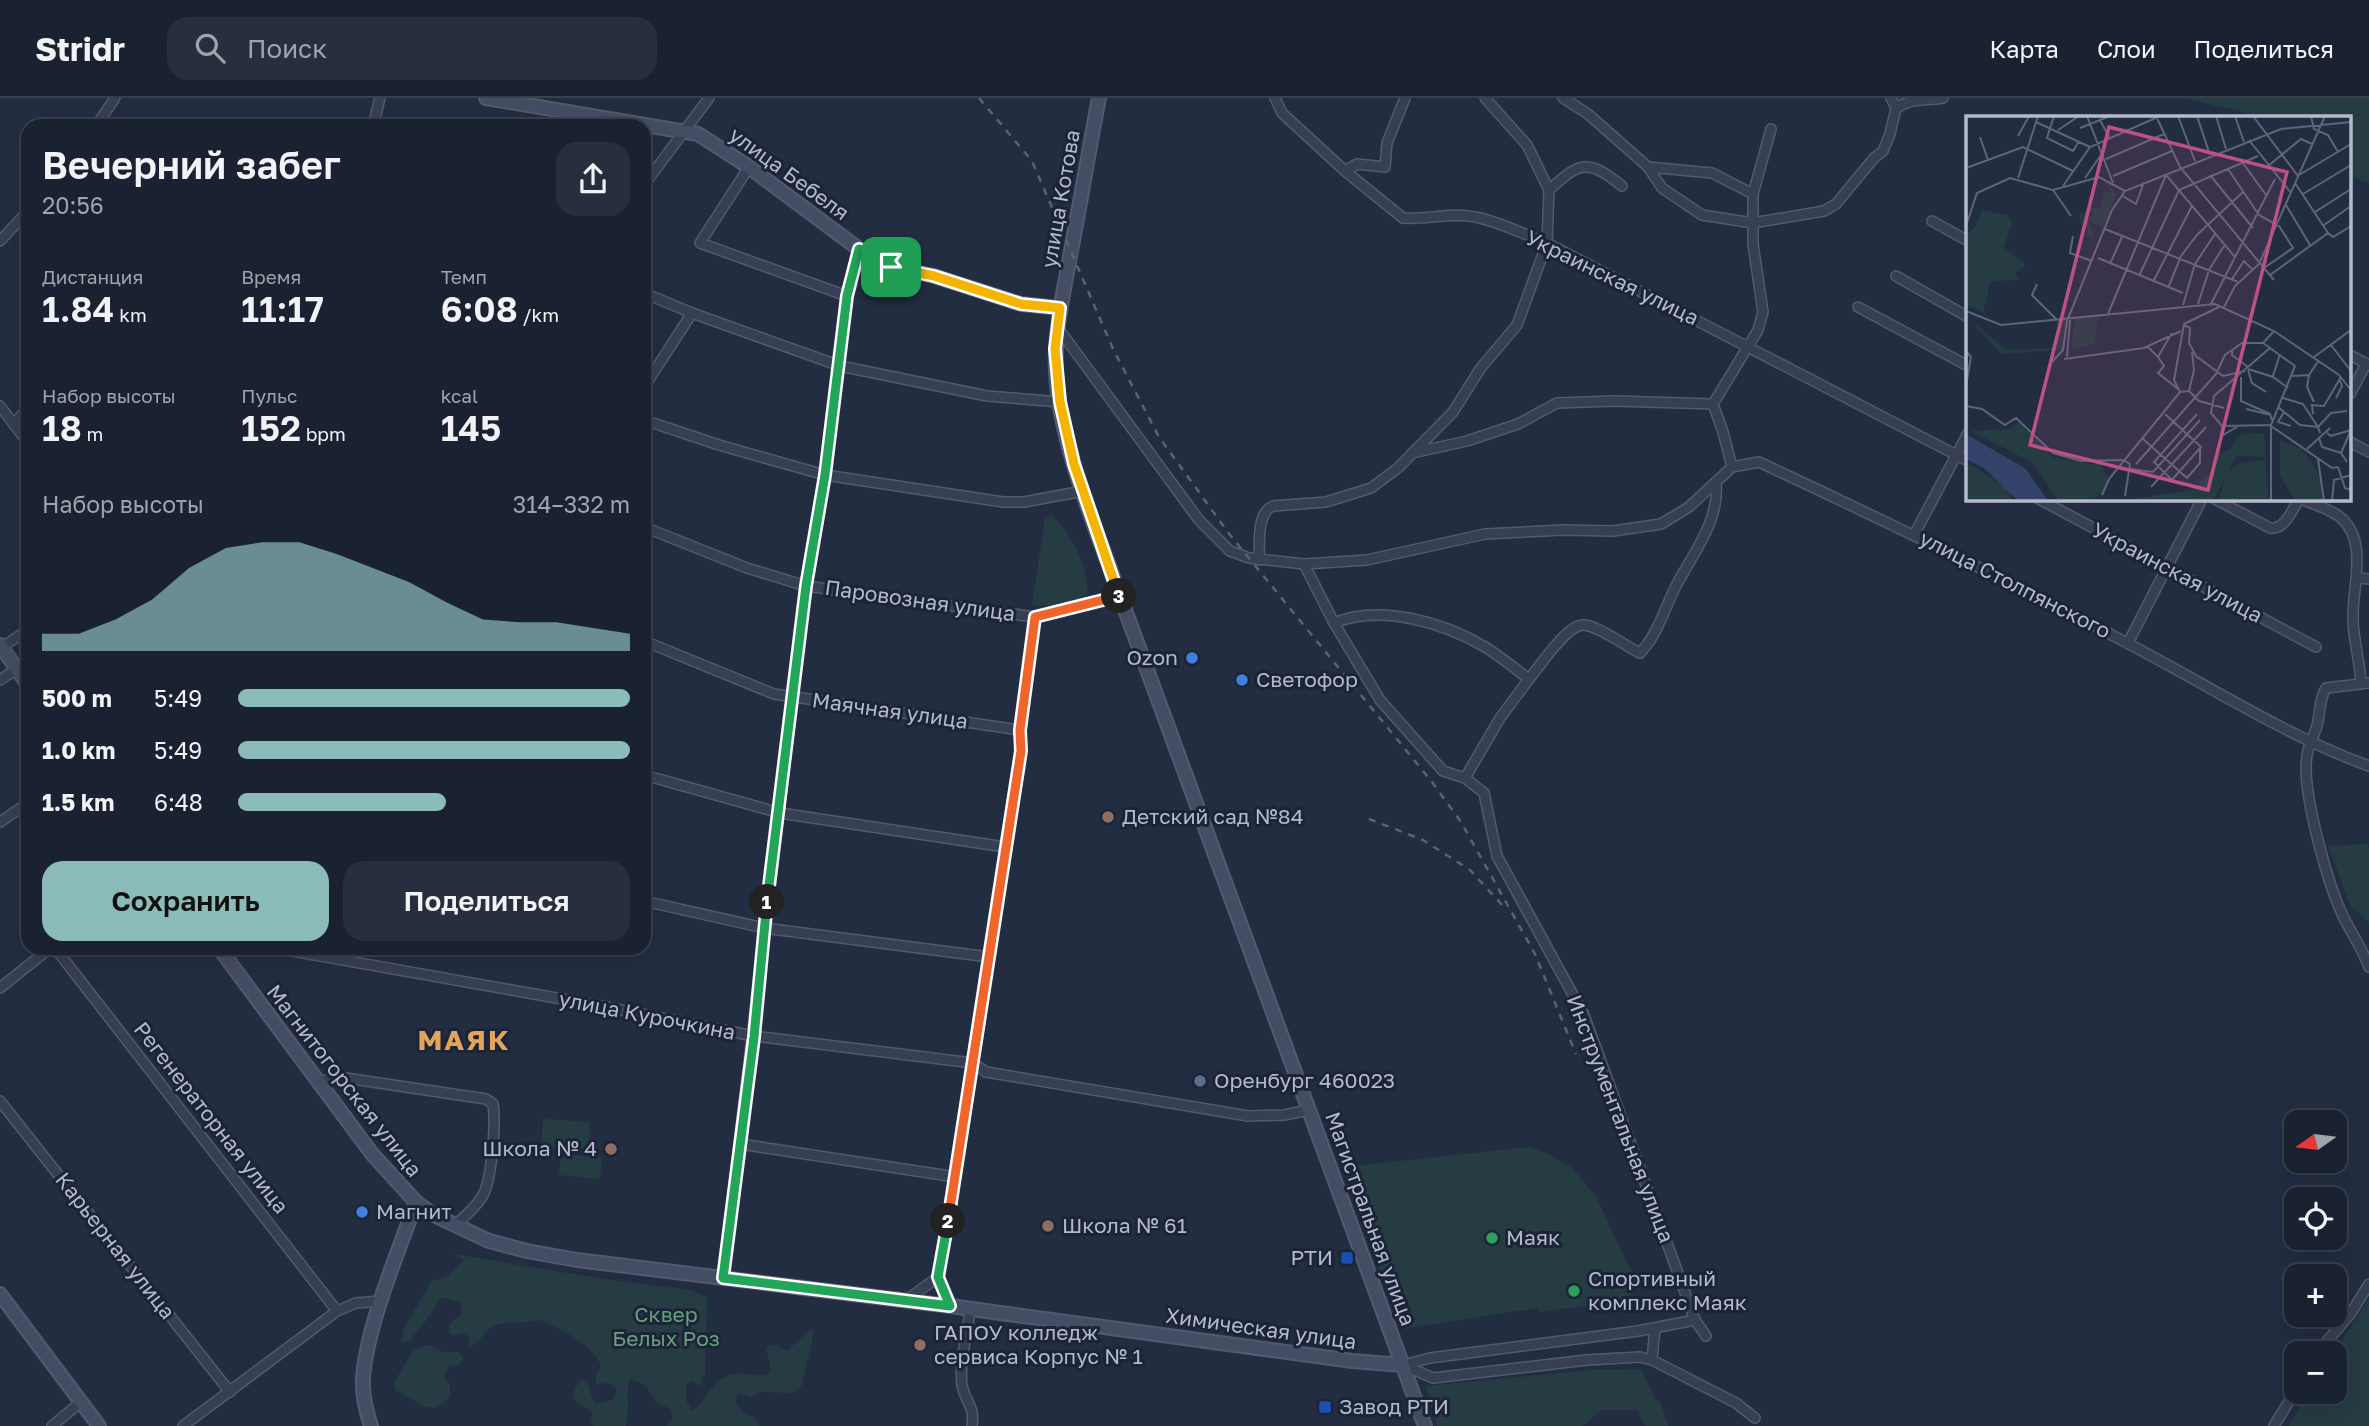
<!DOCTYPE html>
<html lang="ru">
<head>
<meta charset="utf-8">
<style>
  :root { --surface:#1a2232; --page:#272f3e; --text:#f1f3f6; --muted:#9fa4ac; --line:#383f4d; --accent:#8bbbb9 }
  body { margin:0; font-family:"Golos Text",sans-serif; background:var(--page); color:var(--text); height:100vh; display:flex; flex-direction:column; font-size:26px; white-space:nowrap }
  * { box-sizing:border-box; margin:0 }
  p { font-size:23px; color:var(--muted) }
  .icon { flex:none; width:38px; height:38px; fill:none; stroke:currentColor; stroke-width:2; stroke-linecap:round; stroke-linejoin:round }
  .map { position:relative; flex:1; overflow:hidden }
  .details { position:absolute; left:21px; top:21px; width:630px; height:836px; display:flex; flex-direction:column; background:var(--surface); border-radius:21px; box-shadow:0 7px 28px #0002,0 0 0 2px var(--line) }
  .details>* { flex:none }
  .needle { width:46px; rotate:256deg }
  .tools { position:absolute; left:2284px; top:1012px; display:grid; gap:14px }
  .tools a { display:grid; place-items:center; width:63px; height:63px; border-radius:14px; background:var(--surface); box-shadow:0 7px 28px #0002,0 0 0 2px var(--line); font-size:35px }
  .pin { position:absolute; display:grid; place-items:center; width:60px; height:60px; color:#fff; margin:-30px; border-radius:14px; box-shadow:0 4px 10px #0006 }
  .km { position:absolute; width:35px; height:35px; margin:-18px; border-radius:50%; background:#222; color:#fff; font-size:19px; line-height:35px; text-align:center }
  .round { display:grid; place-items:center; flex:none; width:74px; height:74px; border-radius:21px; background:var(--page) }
  .head { display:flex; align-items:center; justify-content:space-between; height:119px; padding:0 21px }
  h1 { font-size:38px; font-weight:600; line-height:52px }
  .stats { display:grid; grid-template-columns:repeat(3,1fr); gap:10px; height:119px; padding:7px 21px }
  .stats div { display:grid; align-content:center }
  .stats b { font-size:35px; font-weight:600 }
  .stats small { font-size:19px; font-weight:400 }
  .stats p { font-size:19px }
  .chart { height:196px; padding:14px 21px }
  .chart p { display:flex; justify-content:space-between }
  .chart svg { width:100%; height:126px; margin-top:7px; fill:var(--accent); opacity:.7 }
  .action { display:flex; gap:14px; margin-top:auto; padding:14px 21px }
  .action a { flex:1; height:80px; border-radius:21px; background:var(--accent); color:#111; font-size:28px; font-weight:600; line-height:80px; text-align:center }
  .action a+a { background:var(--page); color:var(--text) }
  ul { padding:0 21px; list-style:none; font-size:23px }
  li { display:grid; grid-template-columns:112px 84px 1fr; align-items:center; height:52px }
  li i { height:18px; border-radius:9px; background:var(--accent) }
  header { display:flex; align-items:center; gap:42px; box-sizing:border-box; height:98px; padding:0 35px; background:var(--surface); border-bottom:2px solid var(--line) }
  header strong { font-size:33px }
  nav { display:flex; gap:38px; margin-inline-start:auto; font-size:24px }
  .search { width:490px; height:63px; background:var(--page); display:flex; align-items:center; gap:18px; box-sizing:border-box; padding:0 24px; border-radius:21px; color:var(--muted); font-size:26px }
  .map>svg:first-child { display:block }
  .green { fill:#253c43 }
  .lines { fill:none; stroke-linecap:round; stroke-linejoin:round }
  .street-casing { stroke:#525a6c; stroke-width:12 }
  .secondary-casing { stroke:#525a6c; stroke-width:16 }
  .street { stroke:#373f52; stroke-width:9 }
  .secondary { stroke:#454d65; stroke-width:12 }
  .rail { stroke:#596279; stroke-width:2.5; stroke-dasharray:7 7; stroke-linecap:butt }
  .split-1-casing { stroke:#fff; stroke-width:14 }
  .split-2-casing { stroke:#fff; stroke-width:14 }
  .split-3-casing { stroke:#fff; stroke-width:14 }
  .split-4-casing { stroke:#fff; stroke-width:14 }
  .split-1 { stroke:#22a559; stroke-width:9 }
  .split-2 { stroke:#22a559; stroke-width:9 }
  .split-3 { stroke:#f0652b; stroke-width:9 }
  .split-4 { stroke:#f5b400; stroke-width:9 }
  .shop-dot { fill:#3f7fe0; stroke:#1c2437; stroke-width:2.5 }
  .education-dot { fill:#8d6e63; stroke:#1c2437; stroke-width:2.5 }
  .service-dot { fill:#5c6f8a; stroke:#1c2437; stroke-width:2.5 }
  .leisure-dot { fill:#2e9e5b; stroke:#1c2437; stroke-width:2.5 }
  .transit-dot { fill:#1a4fb4; stroke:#1c2437; stroke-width:2.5 }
  .labels { text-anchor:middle; stroke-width:6; stroke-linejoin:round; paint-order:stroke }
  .street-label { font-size:21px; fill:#b4bacc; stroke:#1c2437 }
  .poi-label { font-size:21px; fill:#b4bacc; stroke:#1c2437; text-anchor:start }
  .park-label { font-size:21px; fill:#68a07b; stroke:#1c2437 }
  .district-label { font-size:28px; font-weight:bold; letter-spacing:2px; fill:#e0a45b; stroke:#1c2437 }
  .inset-road { fill:none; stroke:#5d6579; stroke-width:2 }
  .view { fill:#bd5183; fill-opacity:0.15; stroke:#bd5183; stroke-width:3.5 }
  .inset-edge { fill:none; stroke:#b4bacc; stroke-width:3.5 }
</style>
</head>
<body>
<header>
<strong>Stridr</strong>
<div class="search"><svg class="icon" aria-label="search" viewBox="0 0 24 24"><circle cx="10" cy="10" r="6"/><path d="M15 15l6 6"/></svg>Поиск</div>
<nav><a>Карта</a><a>Слои</a><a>Поделиться</a></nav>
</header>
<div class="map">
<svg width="2369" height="1328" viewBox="0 0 2369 1328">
  <rect width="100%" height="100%" fill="#232d42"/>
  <g class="green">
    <path d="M2182,0h187v85l-19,-7v-59h-97l-9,-5z"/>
    <path d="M1052,417c20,22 38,51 35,81 -16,11 -37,12 -55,8l13,-85z"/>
    <path d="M2367,746l2,5v74l-19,-18 -22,-59z"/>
    <path d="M543,1021l47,3 -1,27 -48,-3z"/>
    <path d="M1529,1049l20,7 23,14 24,28 39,84 -5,20 -91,12 -1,-4 -137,21 -58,-162z"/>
    <path d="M561,1056l41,4 -2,21 -41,-4z"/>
    <path d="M453,1156l150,25 86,11 18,7 -2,77 -3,1 -1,11 -10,-5 -5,4v15l6,11c13,-10 19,-27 35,-35 13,-7 30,4 43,-3v-12l-4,-10 4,-6h7l10,6 23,-21 4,1 -12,54 -9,8 -32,-1 -9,5 -14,-4 -3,9 10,12 10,3 5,9h-94l7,-6 -2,-11 -14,-6 -11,-17 -16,-8c-5,15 0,31 -4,48h-33l-2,-3 1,-13 -13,-5 -6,-9 3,-9 5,-7 6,1 7,22h9l10,-4 4,-8 -2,-6 -11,-2 -7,2 -2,-6 6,-14c-13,-24 -36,-33 -59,-45 -13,3 -37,1 -46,5 -11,4 -15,17 -26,22l-1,-10 -7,-5 -8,4 -5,-4v-8l13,-10 -2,-12 -18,-5c-5,5 -7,9 -10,15 -4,7 -17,22 -23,29l-8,2 3,-15 28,-47 15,-4 17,-17z"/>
    <path d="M2369,1201v127h-80l19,-35h26v-38z"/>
    <path d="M429,1247l14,7h15l5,5v3l-5,5h-8l-5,7v8l5,4v13l-14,11 -10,-1 -31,-17v-9l19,-32z"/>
    <path d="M1642,1271l13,31 5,1 8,25h-23l-7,-16h-37l-18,16h-146l-11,-40 163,-16z"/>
  </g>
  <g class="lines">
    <defs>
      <g id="street">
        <path d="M1275,0l7,15 63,58 58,47c23,2 48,-6 72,-1 24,4 49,18 72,26l421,218"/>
        <path d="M1485,0l42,47 22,45"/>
        <path d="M1563,0l25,16 60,53 14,21 40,27 51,8 71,-12 12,-7 38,-46 9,-7 7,-17 6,-26 -5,-10"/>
        <path d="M1896,10c15,-10 29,-7 47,-10"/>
        <path d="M96,28l19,-28"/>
        <path d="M373,28l7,-28"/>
        <path d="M749,69l-49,76 147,53"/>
        <path d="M1648,69l64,6 41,21"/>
        <path d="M1345,73l12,-7 28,3 2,-24 18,-45"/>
        <path d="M644,87l65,-87"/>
        <path d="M1932,123l36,20"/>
        <path d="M0,143l28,-30"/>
        <path d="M1896,178l72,41"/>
        <path d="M644,195l48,20 148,53 147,30 73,6"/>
        <path d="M1858,209l110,59"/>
        <path d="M1058,230l141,192 31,31 19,7 55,6 63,-4 118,-26 78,-4 50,1 48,-7 28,-17 43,-40 27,-5c124,58 247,117 368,181 81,42 157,92 242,123"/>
        <path d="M2350,257l19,10"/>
        <path d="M644,289l48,-74"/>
        <path d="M2350,296l16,-30"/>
        <path d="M0,308l28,37"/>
        <path d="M644,322l75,25 106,30 178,27h21l59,-11"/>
        <path d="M14,326l14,-16"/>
        <path d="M2350,344l19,10"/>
        <path d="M1412,355l55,-12 51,-17 39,-21 58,-2 98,3"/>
        <path d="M1732,369l-9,-35 -10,-28 45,-74 5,-18 -10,-68v-50l18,-65"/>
        <path d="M2039,401l277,148"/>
        <path d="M2215,401l55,29c15,2 22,-18 29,-29"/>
        <path d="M2301,401c12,5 29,10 39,18 29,24 12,69 13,102 0,20 7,42 8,64"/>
        <path d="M644,429l103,41 59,18 229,31 84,-21"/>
        <path d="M1914,437l54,-102"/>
        <path d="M1259,462c1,-16 -3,-47 14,-54l53,-4 45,-14 27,-20 55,-56 27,-43 37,-44 30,-82 2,-53c31,-28 38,-32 73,-4"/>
        <path d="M1304,466l30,59 46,77 63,71 22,7 19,15 13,63 87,159 111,305 11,16"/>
        <path d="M2357,480l12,1"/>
        <path d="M1334,525c46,-19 109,-1 151,24 15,9 29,21 44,32l-29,39 -35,60"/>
        <path d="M644,543l130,53 246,36"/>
        <path d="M2128,545l74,-144"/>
        <path d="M2,549l26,-17"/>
        <path d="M1529,581c11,-13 38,-55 55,-54 17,2 41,21 56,28 19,-20 25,-47 38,-71 17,-31 42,-63 38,-100"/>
        <path d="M0,582l17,-11"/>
        <path d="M2369,585l-43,5c-8,13 -5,27 -10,41 -5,14 -9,18 -10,35 -1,37 22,123 39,156 8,16 18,30 24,47"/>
        <path d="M644,677l136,38 225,34"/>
        <path d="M0,724l28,-19"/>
        <path d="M644,803l120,27 225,29"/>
        <path d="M55,850l282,363"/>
        <path d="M275,850l321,57 158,31 219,27 13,9 262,44 36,-1 25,-5"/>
        <path d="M0,890l50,-40"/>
        <path d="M318,984l21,-5 147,22 7,5c3,19 -1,65 -7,84 -4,14 -21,28 -32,38"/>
        <path d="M0,1003l230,291"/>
        <path d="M740,1046l216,33"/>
        <path d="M938,1179l18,-100 65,-426 -1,-21 15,-113"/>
        <path d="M723,1180l83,-692 19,-111 22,-179 12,-47"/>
        <path d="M905,1203l33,-24 12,29"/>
        <path d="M970,1211c-2,24 -11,51 -8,76 3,17 13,20 10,41"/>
        <path d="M2317,1255l34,-40 18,-29"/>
        <path d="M1652,1262l3,-32"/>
        <path d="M1403,1267l30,13 154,-18 53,-3 12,3 84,43 19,15"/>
        <path d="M1403,1267l27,-7 208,-27 57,-11"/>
        <path d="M52,1328l30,-25"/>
        <path d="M183,1328l154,-115 19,-8 26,-2"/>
        <path d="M2274,1328l22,-36"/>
      </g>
      <g id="secondary">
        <path d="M486,0l212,36 51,33 110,82 32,18 43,9 87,28 39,4"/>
        <path d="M1099,0c-10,51 -18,102 -28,153 -7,40 -17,80 -15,121 4,72 37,148 61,216l308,838"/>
        <path d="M0,547l28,40"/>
        <path d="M219,850l154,207 43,47 18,13 55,26 38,10 50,9 373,46 402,55 51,4"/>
        <path d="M0,1196l99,132"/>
        <path d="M371,1328c-5,-15 -9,-32 -8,-48 4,-53 35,-125 53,-176"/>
      </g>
    </defs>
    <use href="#street" class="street-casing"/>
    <use href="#secondary" class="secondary-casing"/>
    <use href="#street" class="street"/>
    <use href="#secondary" class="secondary"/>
    <g class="rail">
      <path d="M979,0l53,63 81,188 46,88 71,98 202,247 29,40 74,132 41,100"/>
      <path d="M1369,721l54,21 47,30 34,37"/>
    </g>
  </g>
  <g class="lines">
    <defs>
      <path id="split-1" d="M767,804l39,-316 19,-111 22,-179 12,-47 32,18"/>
      <path id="split-2" d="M767,804l-13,135 -31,241 227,28 -12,-29 10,-56"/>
      <path id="split-3" d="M948,1123l73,-470 -1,-21 15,-113 84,-21"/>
      <path id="split-4" d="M891,169l43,9 87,28 39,4 -5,41 5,53 14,62 45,132"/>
    </defs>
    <use href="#split-1" class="split-1-casing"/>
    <use href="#split-2" class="split-2-casing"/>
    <use href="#split-3" class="split-3-casing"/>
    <use href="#split-4" class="split-4-casing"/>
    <use href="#split-1" class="split-1"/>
    <use href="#split-2" class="split-2"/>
    <use href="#split-3" class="split-3"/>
    <use href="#split-4" class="split-4"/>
  </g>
  <g class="shop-dot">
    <circle cx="1192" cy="560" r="7"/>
    <circle cx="1242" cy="582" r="7"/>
    <circle cx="362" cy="1114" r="7"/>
  </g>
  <g class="education-dot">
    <circle cx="1108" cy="719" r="7"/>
    <circle cx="611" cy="1051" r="7"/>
    <circle cx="1048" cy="1128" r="7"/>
    <circle cx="920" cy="1247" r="7"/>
  </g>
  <circle class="service-dot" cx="1200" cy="983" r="7"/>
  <g class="leisure-dot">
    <circle cx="1492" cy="1140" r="7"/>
    <circle cx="1574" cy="1193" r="7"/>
  </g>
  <g class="transit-dot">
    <rect x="1340" y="1153" width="14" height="14" rx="3.5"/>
    <rect x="1318" y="1302" width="14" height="14" rx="3.5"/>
  </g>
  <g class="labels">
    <g class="street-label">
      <text transform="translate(789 76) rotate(36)" y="7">улица Бебеля</text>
      <text transform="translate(1061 101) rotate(-80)" y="7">улица Котова</text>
      <text transform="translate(1612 180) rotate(26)" y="7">Украинская улица</text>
      <text transform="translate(2177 475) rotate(28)" y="7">Украинская улица</text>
      <text transform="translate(2015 487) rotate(27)" y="7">улица Столпянского</text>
      <text transform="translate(920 503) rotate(8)" y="7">Паровозная улица</text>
      <text transform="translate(890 613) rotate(8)" y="7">Маячная улица</text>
      <text transform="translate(647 918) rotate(11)" y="7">улица Курочкина</text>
      <text transform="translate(344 983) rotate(52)" y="7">Магнитогорская улица</text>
      <text transform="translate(211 1020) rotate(52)" y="7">Регенераторная улица</text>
      <text transform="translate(1620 1021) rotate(69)" y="7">Инструментальная улица</text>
      <text transform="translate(1370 1121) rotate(70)" y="7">Магистральная улица</text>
      <text transform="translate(115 1148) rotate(52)" y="7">Карьерная улица</text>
      <text transform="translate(1261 1231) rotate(8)" y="7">Химическая улица</text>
    </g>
    <g class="poi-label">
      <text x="1178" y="567" text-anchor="end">Ozon</text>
      <text x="1256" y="589">Светофор</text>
      <text x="1122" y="726">Детский сад №84</text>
      <text x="1214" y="990">Оренбург 460023</text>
      <text x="597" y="1058" text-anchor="end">Школа № 4</text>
      <text x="376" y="1121">Магнит</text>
      <text x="1062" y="1135">Школа № 61</text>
      <text x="1506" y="1147">Маяк</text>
      <text x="1333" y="1167" text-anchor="end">РТИ</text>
      <text x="1588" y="1188">Спортивный<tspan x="1588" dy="24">комплекс Маяк</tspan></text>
      <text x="934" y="1242">ГАПОУ колледж<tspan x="934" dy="24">сервиса Корпус № 1</tspan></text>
      <text x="1339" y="1316">Завод РТИ</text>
    </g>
    <g class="park-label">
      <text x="666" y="1224">Сквер<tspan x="666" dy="24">Белых Роз</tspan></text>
    </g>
    <g class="district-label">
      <text x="464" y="952">МАЯК</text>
    </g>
  </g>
  <g transform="translate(1966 18)">
    <rect width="385" height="385" fill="#232d42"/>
    <path d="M141,68l10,10 -14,33 -15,-6 7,19 -8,-5 1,-8 -6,2 -3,-15 7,-2 3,6 5,-4 -7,-6h14l3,-15 7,-2zM16,94l26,5 4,7 -8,26 22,17 -11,8 5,7 -29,1 -8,32 -17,-9v-69l10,-9zM133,200l-5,28 -23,6 4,-31zM1,202l40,32 49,-2 1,-28h10l-5,30 -60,4zM52,306l35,35 40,7 16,-5 -8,7 7,11 -4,15 -13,9h-33l-25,-38 -62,-32 39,-2zM284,317l14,1 2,23 -30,-1 -21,42 -11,3h-88l76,-11 18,-18 10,-20 9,-2 9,-14zM314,324l21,9 11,13 10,20 1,19h-26l-7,-9 -10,-16zM299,343l4,42h-51l8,-26 9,-10zM0,346l38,24 10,15h-48z" fill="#253c43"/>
    <path d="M0,318l60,35 22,32h-30l-34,-33 -18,-9z" fill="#334369"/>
    <path class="inset-road" d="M88,0l-7,22 26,13 6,-10M121,0l26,67M190,0l24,51 94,113M212,0l17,45M231,0l13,39M250,0l10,33M269,0l9,26M287,0l45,60M345,0l3,13 14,6 10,17M134,4l10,19M70,6l54,25M114,12l30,-12M92,14l21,-14M52,20l11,-20M14,21l8,23M283,24l42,53M140,43l58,-25M277,47l23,32M302,50l33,-27 11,5M0,52l57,-21 50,24M262,53l31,46 20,11 14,22 -29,20M244,59l43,53M333,59l52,-31M147,60l59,-25M201,60l68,81M52,62l20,-62M119,62l18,-26M329,67l33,50M97,70l27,-39 70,-31M87,74l46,-13 26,14M337,78l48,-29M155,79l15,9 8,-22M320,89l24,40M349,96l36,-23M358,109l27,-19M0,110l11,-33 33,-15 43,12 18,26M139,113l133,53M107,120l-3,17 22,8M132,142l85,35M144,148l12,-27M304,159l58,-42 5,4 18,-11M173,160l40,-86 79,-34M266,163l12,-18 9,9M187,166l39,-76M71,168l-5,11 24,24M202,172l13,-32 16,-21 46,-43M232,188l11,-34 15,-24M245,188l64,-125M217,189l12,-41 20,-30M258,191l11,-21 24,-22 66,-148M0,195l35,14 214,-21 59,27 65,44 12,15M142,198l58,-139M218,209l6,3 -1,15 7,13 27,20M297,227l32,23 -24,59v76M365,229l20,26M181,230l11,11 14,-24M304,232l-56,48 -3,17 11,13 49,-1M266,234v5l16,12M0,235l5,6 -5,28M101,241l3,-37M192,241l6,9 -6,7 20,16M348,241l37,-27M98,243l80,-11 37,-17M85,247l12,-13 4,-29 45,-111 13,-19 156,-62 70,-7M282,253l25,8 15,11M282,254l4,13 14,9M343,259l-2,12 7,15M257,260l22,-5M307,260l7,-22M326,260l17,-1 10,-15M275,261v24l29,13 2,6M223,275l5,-21 -2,-18M214,276l-6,-12 10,-56 35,-17M214,276l9,-1 10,10 25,7M317,282l20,6 15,23 13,-14 16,-2M370,282l6,-12 -3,-8M0,290l16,3 23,16 11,-7 37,35 28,8 42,-1M312,291l22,18 18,2 2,6M280,293l25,6M318,296l-6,10 13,4M199,298l36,33 -31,35M347,298l-1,-9 12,1 17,-29M256,310l1,9 14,-8M305,310l61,42 6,-1M361,317l4,3 20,-6M353,322l3,9 19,6M177,323l44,39 13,-15v-14M341,333l23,-21M352,343l6,42M157,344l7,4 -5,32M381,346l-6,-9 10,-23M170,348l80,-90 9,-19 17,-12h21l11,-12M372,351l7,21 6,2M164,353l23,3 47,-52M206,364l-18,-18 43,-48M185,371l55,-60M136,379l7,-16 71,-87M366,384l2,-20 17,-5"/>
    <path class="view" d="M143,11l178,45 -79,318 -178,-45z"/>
    <rect width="385" height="385" class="inset-edge"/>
  </g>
</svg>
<div class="tools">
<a><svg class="needle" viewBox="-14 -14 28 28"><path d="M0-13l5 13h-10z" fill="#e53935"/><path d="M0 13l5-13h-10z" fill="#9fa4ac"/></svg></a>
<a><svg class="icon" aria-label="locate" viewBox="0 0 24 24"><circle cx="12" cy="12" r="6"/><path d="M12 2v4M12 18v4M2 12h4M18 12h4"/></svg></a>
<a>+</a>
<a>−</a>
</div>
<div class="pin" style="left:891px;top:169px;background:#1e9e55"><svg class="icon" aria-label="arrive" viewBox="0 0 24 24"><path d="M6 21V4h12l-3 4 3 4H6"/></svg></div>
<b class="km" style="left:767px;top:804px">1</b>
<b class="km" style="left:948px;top:1123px">2</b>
<b class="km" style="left:1119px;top:498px">3</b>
<section class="details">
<div class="head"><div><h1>Вечерний забег</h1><p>20:56</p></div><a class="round"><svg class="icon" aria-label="share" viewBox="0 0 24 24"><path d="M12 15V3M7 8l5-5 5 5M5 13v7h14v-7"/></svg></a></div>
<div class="stats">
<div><p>Дистанция</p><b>1.84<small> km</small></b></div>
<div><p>Время</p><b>11:17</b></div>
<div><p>Темп</p><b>6:08<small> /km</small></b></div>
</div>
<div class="stats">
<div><p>Набор высоты</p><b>18<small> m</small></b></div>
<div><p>Пульс</p><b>152<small> bpm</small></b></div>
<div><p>kcal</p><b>145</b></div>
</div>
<div class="chart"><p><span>Набор высоты</span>314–332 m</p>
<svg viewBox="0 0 160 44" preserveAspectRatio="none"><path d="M0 44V38L10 38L20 33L30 26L40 15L50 8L60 6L70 6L80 10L90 15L100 20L110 27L120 33L130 34L140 34L150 36L160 38V44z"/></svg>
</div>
<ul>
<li><b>500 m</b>5:49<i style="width:100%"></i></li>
<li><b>1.0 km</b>5:49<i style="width:100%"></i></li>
<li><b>1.5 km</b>6:48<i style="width:53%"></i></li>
</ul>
<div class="action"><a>Сохранить</a><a>Поделиться</a></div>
</section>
</div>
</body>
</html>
